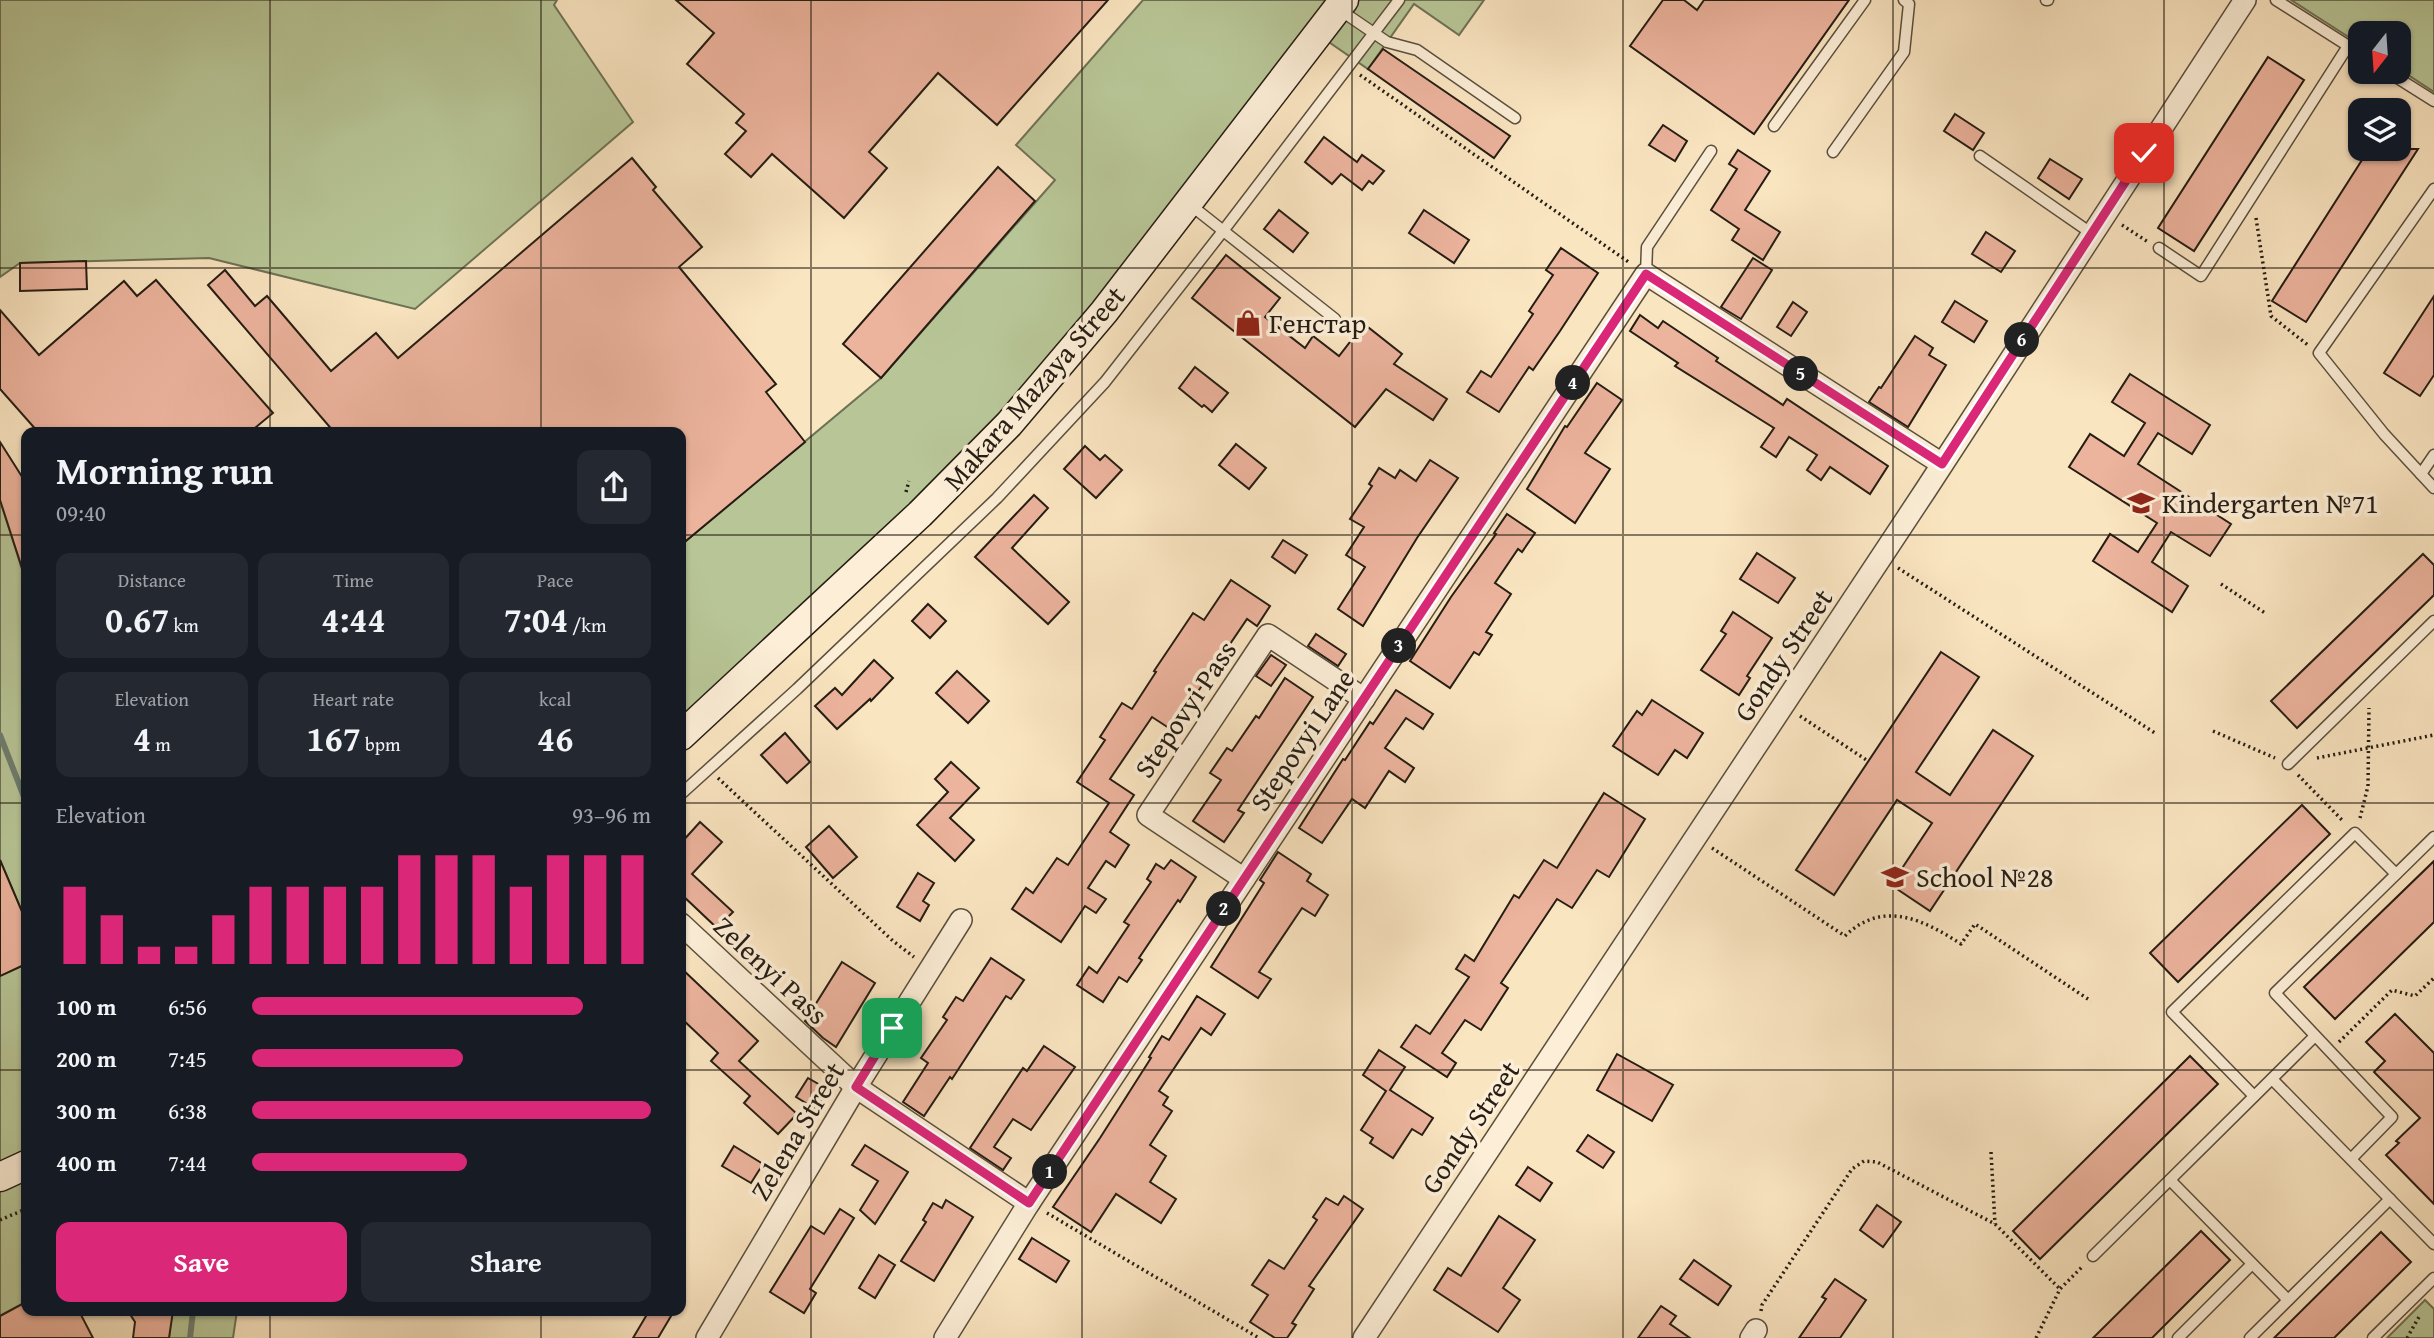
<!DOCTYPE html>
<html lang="en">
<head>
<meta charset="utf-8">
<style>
  :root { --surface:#171b24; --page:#242831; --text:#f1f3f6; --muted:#9ea1a6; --accent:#db2777 }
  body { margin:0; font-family:"Gentium Book Plus",serif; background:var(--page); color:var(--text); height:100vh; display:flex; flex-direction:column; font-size:26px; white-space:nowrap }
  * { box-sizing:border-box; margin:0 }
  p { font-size:23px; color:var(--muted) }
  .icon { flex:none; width:38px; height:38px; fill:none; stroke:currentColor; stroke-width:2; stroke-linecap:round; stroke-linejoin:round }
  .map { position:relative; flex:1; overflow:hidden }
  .details { position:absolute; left:21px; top:427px; width:665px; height:889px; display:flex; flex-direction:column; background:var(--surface); border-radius:14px; box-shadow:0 2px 5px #0004 }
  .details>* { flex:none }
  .needle { width:46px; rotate:197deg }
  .tools { position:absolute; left:2348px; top:21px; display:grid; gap:14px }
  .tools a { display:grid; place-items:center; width:63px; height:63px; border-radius:14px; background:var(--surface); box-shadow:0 2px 5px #0004; font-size:35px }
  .pin { position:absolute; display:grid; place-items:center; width:60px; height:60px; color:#fff; margin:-30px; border-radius:14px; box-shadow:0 4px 10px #0006 }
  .km { position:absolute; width:35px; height:35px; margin:-18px; border-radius:50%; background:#222; color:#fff; font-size:19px; line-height:35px; text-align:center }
  .round { display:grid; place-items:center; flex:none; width:74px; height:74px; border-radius:14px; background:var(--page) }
  .summary { display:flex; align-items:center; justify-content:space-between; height:119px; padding:0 35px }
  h1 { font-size:38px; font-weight:700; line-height:52px }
  .figures { display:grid; grid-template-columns:repeat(3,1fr); gap:10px; height:119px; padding:7px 35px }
  .figures div { display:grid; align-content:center; border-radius:14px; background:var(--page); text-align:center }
  .figures b { font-size:35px; font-weight:700 }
  .figures small { font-size:19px; font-weight:400 }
  .figures p { font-size:19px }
  .chart { height:196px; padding:14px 35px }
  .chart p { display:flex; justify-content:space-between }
  .chart svg { width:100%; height:126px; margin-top:7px; stroke:var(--accent); stroke-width:6 }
  .button { display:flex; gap:14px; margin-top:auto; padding:14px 35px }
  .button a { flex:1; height:80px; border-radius:14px; background:var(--accent); color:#fff; font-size:28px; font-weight:700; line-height:80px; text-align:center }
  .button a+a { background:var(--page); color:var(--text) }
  ul { padding:0 35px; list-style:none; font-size:23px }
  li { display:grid; grid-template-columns:112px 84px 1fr; align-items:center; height:52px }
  li i { height:18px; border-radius:9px; background:var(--accent) }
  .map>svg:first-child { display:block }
  .green { fill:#b8c697; stroke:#6e7255; stroke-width:2 }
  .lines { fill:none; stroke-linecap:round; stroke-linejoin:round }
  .stream { stroke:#6e7e70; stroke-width:6 }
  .building { fill:#ecb39d; stroke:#251d13; stroke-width:2 }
  .service-casing { stroke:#5a4f3e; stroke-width:13 }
  .minor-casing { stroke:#5a4f3e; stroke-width:24 }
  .secondary-casing { stroke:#251d13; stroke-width:31 }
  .path { stroke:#251d13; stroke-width:3.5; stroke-dasharray:2 3.5; stroke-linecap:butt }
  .service { stroke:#fceed7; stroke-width:10 }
  .minor { stroke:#fceed7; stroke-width:21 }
  .secondary { stroke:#fceed7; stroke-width:28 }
  .route-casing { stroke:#fff; stroke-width:14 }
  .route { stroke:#db2777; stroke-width:9 }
  .grid { fill:none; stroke:#251d13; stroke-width:2; stroke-opacity:0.55 }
  .labels { text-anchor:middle; stroke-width:7; stroke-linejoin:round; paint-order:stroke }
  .poi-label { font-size:28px; fill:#251d13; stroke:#fceed7; text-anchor:start }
  .street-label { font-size:28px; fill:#251d13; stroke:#fceed7 }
</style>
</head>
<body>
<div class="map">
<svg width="2434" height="1338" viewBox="0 0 2434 1338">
  <rect width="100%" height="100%" fill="#fae5c1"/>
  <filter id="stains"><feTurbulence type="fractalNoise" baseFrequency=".00286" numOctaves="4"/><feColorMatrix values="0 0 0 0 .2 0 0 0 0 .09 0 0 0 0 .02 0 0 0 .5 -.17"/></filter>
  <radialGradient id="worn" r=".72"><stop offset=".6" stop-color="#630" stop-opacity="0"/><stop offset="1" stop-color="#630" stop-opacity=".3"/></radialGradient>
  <g class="green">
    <path d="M0,0h557l-3,5 79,117 -218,187 -206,-51 -189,5 -20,14z"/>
    <path d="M1143,0h190l-330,419 -322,305v-179l200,-167 174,-198 -39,-35z"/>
    <path d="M1352,0h132l-25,35 -45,-31 -46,65 -45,-31z"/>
    <path d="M2291,0h143v92l-35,-23v-36h-38v12z"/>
    <path d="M0,500l26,82v339l-26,-61z"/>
    <path d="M26,964v192l-26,11v-191z"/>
    <path d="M26,1171v131l-26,14v-133z"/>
    <path d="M2425,1300l9,9v29h-47z"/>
    <path d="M172,1311h65l-4,27h-64z"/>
  </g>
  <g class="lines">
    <g class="stream">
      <path d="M0,735l26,67"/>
      <path d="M190,1338l3,-27"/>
    </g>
  </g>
  <g class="building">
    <path d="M676,0h432l-111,125 -59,-52 -69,79 18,16 -43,50 -72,-64 -21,23 -26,-23 21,-23 -10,-8 8,-9 -57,-50 27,-31z"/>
    <path d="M1663,0h21l13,10 7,-10h145l-95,134 -124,-88z"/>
    <path d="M1383,49l127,87 -16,22 -126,-89z"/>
    <path d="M2268,57l36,23 -110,171 -36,-23z"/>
    <path d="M1955,114l29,19 -11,17 -29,-19z"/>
    <path d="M1663,125l24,16 -12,20 -26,-16z"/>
    <path d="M1324,137l33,25 5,-7 22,16 -11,13 -4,-3 -7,9 -21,-16 -9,10 -27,-22z"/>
    <path d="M2369,149h49l-112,173 -34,-21z"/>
    <path d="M1738,150l32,21 -25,39 35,22 -17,28 -31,-20 7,-11 -28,-19 26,-41 -8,-5z"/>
    <path d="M632,158l24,29 -3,3 49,57 -23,20 97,117 -10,8 39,50 -124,103v-113h-347l-126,-147 17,-15 30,36 12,-10 64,75 45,-38 22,25z"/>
    <path d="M2050,159l32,20 -13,20 -31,-21z"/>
    <path d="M998,167l37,34 -154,177 -38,-34z"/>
    <path d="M1279,210l29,23 -15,19 -29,-23z"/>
    <path d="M1424,210l45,30 -15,23 -45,-30z"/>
    <path d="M1986,232l29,19 -14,21 -29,-18z"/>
    <path d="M1561,248l37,25 -38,58 -27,39 -4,-3 -30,45 -32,-20 14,-21 10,6 42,-63 -4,-3 24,-36 -7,-5z"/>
    <path d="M1226,255l54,43 -15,19 40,31 8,-12 26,20 25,-32 38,30 -8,10 53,35 -14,21 -47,-31 -31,38 -163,-129z"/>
    <path d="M1753,258l19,12 -31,49 -20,-12z"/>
    <path d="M86,261l1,28 -67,2v-28z"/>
    <path d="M156,280l117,133 -23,19h-212l-38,-43v-79l39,45 85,-74 13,15z"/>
    <path d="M2434,296v79l-14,21 -36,-23z"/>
    <path d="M1955,301l32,20 -13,21 -32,-20z"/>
    <path d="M1793,302l14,10 -16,24 -14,-9z"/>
    <path d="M1640,315l18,13 5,-7 55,37 -2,3 67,44 4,-6 101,67 -18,28 -40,-27 -9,13 -14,-10 10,-15 -28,-18 -13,20 -15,-10 13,-19 -99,-62 3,-3 -48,-32z"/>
    <path d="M1915,336l18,12 -4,7 17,10 -38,62 -39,-25 10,-15 2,1z"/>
    <path d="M1195,367l33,26 -16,19 -8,-7 -2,2 -23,-19z"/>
    <path d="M2130,374l80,51 -18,29 -34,-21 -20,31 93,60 -21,32 -39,-24 -19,30 36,24 -16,26 -79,-51 17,-27 28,18 19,-29 -88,-56 21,-33 34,22 21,-33 -33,-21z"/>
    <path d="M1597,383l25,17 -37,53 25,16 -35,54 -48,-34 38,-63 2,1z"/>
    <path d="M0,442l26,41v84l-4,1 -22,-68z"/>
    <path d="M1236,444l30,24 -17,21 -30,-24z"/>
    <path d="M1085,446l15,14 5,-5 17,15 -26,28 -32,-29z"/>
    <path d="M1430,460l28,18 -41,60 -54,88 -25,-17 27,-42 -19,-12 18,-28 -14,-8 22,-33 -3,-2 10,-16 16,10 5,-8 16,11z"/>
    <path d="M1034,495l14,13 -36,40 57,54 -21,22 -73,-67z"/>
    <path d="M1507,514l28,19 -13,19 -4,-3 -23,34 16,11 -25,38 6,3 -13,20 -5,-3 -24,36 -40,-27 41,-64 45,-63 -2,-1z"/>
    <path d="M1283,540l24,15 -12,18 -23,-16z"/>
    <path d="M1757,553l38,25 -17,25 -38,-24z"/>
    <path d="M2423,554l11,11v30l-137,133 -26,-27z"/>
    <path d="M1231,580l39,26 -13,20 -10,-7 -75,111 -20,-13 -42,62 24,16 -24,37 19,13 -14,22 -9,-6 -18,27 18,11 -10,14 -11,-7 -24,36 -49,-33 14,-21 7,5 24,-35 11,7 41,-62 -32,-21 28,-42 -5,-3 22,-34 10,6 24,-37 -2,-1 39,-58 11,7z"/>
    <path d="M928,604l18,17 -16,17 -18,-17z"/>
    <path d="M1733,612l39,26 -25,38 3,2 -11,17 -38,-25 25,-36 -5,-3z"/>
    <path d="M1316,634l30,20 -8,12 -30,-20z"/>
    <path d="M1941,652l38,25 -63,95 34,23 43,-65 40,26 -103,155 -39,-26 41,-62 -35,-23 -63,95 -38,-25z"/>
    <path d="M1271,655l15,10 -15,21 -15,-10z"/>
    <path d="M874,660l19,18 -22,23 -1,-2 -33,30 -22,-23 20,-18 7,7z"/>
    <path d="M957,671l32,30 -21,22 -32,-30z"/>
    <path d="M1285,678l28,19 -75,113 6,3 -20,29 -31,-21 28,-41 -11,-7 17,-25 5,3 24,-35 3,2z"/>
    <path d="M1396,690l37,24 -10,15 -17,-11 -21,30 29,20 -9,14 -16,-11 -24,37 -13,-9 -30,44 -23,-15 44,-69 2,1 25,-38 3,2z"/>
    <path d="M1652,700l51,33 -16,25 -12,-8 -17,25 -45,-29 24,-35 5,4z"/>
    <path d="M785,733l25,29 -23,21 -26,-28z"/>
    <path d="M951,762l28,26 -29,30 24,22 -19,21 -38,-36 31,-33 -13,-13z"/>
    <path d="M1604,793l41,26 -36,58 -12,-7 -25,38 -15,-9 -56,84 7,5 -27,42 -16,-10 -23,33 14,10 -9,14 -46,-30 15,-22 14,9 39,-57 -13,-8 9,-14 9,6 40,-66 5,3 25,-38 13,8z"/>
    <path d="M2302,805l28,29 -152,148 -28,-29z"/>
    <path d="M700,822l22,20 -30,32 41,38 -16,16 -36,-34v-51z"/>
    <path d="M829,826l28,31 -24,21 -27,-31z"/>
    <path d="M1278,852l33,22 -4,7 21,14 -13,21 -13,-8 -43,64 12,7 -13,19 -47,-31 53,-84 -4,-3z"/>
    <path d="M0,860l26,61v43l-26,12z"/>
    <path d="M1171,860l25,17 -16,25 -2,-2 -39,58 3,2 -15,22 -8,-5 -16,25 -26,-17 12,-18 8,6 32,-48 -5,-3 27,-40 -4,-3 9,-15 8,5z"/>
    <path d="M2434,861v61l-99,97 -31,-32z"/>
    <path d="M918,873l16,10 -11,18 6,4 -9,16 -23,-14z"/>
    <path d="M991,958l33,22 -13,19 -5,-3 -54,83 -2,-2 -26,39 -21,-14 25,-39 -7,-5 26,-38 -4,-3 13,-20 7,4z"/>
    <path d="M842,962l33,21 -39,64 -13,-9 -18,-17z"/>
    <path d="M681,968l77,73 -19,20 58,53 -19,20 -34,-31 6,-7 -39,-35 7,-8 -37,-35z"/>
    <path d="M1197,996l28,18 -14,21 -10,-7 -42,63 9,6 -5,8 9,6 -22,34 16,11 -16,26 26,17 -15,24 -45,-29 -25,38 -38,-25 47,-69 51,-80 -2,-1 13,-21 7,4z"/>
    <path d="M2395,1014l39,39v151l-48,-49 13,-12 -3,-2 24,-23 -46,-46 11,-11 -19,-19z"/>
    <path d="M1044,1046l31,21 -44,63 -18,-11 -19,28 17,11 -8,12 -33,-22 53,-80 4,3z"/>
    <path d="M1379,1050l26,17 -15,23 43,28 -11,17 -10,-6 -19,29 -23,-15 3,-5 -12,-8 25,-39 -23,-16z"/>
    <path d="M1617,1054l56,31 -21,36 -55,-31z"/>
    <path d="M2190,1056l28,28 -178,175 -27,-28z"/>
    <path d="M808,1078l19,11 -11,20 -20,-12z"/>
    <path d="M1588,1135l26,17 -11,16 -26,-17z"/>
    <path d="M865,1145l43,27 -33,52 -15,-14 18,-29 -26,-16z"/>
    <path d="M734,1146l29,18 -12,19 -29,-17z"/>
    <path d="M1528,1167l24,16 -12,18 -24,-16z"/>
    <path d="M1344,1196l19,13 -54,77 5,3 -22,34 4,2 -9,13h-12l-25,-16 18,-27 -16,-10 17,-25 15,9 33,-49 -4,-3 13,-19 12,7z"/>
    <path d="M946,1200l27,17 -39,64 -33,-20 25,-39 -3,-2 10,-17 9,5z"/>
    <path d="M1877,1205l24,17 -18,25 -23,-17z"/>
    <path d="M840,1209l14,9 -44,71 6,4 -12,20 -34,-21 41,-66 13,8z"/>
    <path d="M1499,1216l36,24 -32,48 17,12 -22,32 -64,-42 14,-22 13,8z"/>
    <path d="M2201,1231l29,29 -78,78h-59z"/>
    <path d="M2381,1232l30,30 -77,76h-60z"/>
    <path d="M1032,1238l37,23 -13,21 -37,-23z"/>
    <path d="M879,1255l16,10 -20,33 -16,-10z"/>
    <path d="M1694,1260l37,26 -13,19 -38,-26z"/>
    <path d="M1835,1279l31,21 -26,38h-41l27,-39 -4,-2z"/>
    <path d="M26,1302v9h53l14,27h-93v-22z"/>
    <path d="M1661,1306l15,10 -6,8 20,14h-52z"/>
    <path d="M128,1311h45l-4,27h-36l2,-16z"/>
    <path d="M649,1311h25l-16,27h-25z"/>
  </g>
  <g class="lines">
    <defs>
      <g id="service">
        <path d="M2046,0h2"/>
        <path d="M2276,0l85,54"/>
        <path d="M1340,10l47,32 30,8 98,68"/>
        <path d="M2388,72l46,29"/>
        <path d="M1774,126l91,-126"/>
        <path d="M1833,152l71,-100 5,-48 -5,-4"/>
        <path d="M1980,156l111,77"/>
        <path d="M2434,189l-115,164 65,81 50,54"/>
        <path d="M1188,203l147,116"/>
        <path d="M2159,248l42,28 147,-230"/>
        <path d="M1646,274l1,-27 64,-96"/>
        <path d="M2421,474l13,-19"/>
        <path d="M2288,764l146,-143"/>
        <path d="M681,794l116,-105 200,-191 108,-116 118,-151 176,-231"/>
        <path d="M2272,1079l162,165"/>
        <path d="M2254,1096l-82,-84 183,-179 41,41"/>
        <path d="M2351,1159l41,-42 -117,-124 159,-156"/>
        <path d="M2170,1180l118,120"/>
        <path d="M2093,1256l222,-220"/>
        <path d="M2178,1338l74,-74"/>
        <path d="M2250,1338l140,-139"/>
        <path d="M2373,1338l61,-60"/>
      </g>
      <g id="minor">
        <path d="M1244,879l-96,-64 120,-180 96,64"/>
        <path d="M681,924l175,163 173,116"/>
        <path d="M707,1338l149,-251 105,-167"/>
        <path d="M945,1338l84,-135 617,-929 296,190"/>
        <path d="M1364,1338l561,-847 320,-491"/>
        <path d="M1751,1338l5,-8"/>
      </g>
      <g id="secondary">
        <path d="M681,736l239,-222 89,-90 95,-112 240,-312"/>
        <path d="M0,1177l26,-12"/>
      </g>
    </defs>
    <use href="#service" class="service-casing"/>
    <use href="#minor" class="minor-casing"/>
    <use href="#secondary" class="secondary-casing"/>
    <g class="path">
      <path d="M1360,75l270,188"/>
      <path d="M2256,218l15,98 37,29"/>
      <path d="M2122,225l26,17"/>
      <path d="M906,492l3,-11"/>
      <path d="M1898,568l257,165"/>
      <path d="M2221,584l44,29"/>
      <path d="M1800,716l68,45"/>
      <path d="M2213,731l62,27"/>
      <path d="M2317,758l117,-23"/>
      <path d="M2298,775l46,47"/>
      <path d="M718,778l175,163 21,16"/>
      <path d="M2360,818l8,-32 1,-78"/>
      <path d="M1712,848l133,88c38,-37 79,-16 116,8l14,-20 116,77"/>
      <path d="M2339,1042l53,-52 23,6 19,-18"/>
      <path d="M1991,1152l4,72"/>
      <path d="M1047,1213l212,125"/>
      <path d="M0,1220l26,-11"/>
      <path d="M1761,1311l1,-6 90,-136 12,-8 13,1 118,62 65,65"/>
      <path d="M2036,1338l24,-49 22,-22"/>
      <path d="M2407,1338l12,-21"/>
    </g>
    <use href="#service" class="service"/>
    <use href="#minor" class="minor"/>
    <use href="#secondary" class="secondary"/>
  </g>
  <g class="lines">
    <defs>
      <path id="route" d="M892,1028l-36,59 173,116 617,-929 296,190 202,-311"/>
    </defs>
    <use href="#route" class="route-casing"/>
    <use href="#route" class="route"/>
  </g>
  <path class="grid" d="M270,0v432M541,0v432M811,0v1338M1082,0v1338M1352,0v1338M1623,0v1338M1893,0v1338M2164,0v1338M0,268h2434M0,535h26M681,535h1753M0,803h26M681,803h1753M0,1070h26M681,1070h1753M270,1311v27M541,1311v27"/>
  <defs>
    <symbol id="shop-bare" viewBox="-9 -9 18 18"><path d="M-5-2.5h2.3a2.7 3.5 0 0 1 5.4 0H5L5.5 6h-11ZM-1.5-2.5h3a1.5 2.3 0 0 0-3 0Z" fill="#8f2418" stroke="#fceed7" stroke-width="2.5" paint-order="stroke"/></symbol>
    <symbol id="school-bare" viewBox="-9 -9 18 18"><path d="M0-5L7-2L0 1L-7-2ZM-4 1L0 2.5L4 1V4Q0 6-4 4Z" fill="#8f2418" stroke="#fceed7" stroke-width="2.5" paint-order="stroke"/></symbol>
  </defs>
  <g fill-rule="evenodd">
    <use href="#shop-bare" x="1229" y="304" width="38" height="38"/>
    <use href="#school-bare" x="2122" y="484" width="38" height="38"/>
    <use href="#school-bare" x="1876" y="858" width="38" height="38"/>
  </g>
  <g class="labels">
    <g class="poi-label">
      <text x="1269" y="333">Генстар</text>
      <text x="2162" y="513">Kindergarten №71</text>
      <text x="1916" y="887">School №28</text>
    </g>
    <g class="street-label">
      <text transform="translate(1034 388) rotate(-49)" y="10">Makara Mazaya Street</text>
      <text transform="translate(1783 655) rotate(-56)" y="10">Gondy Street</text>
      <text transform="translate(1185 709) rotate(-56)" y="10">Stepovyi Pass</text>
      <text transform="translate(1302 740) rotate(-56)" y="10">Stepovyi Lane</text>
      <text transform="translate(771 970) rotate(43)" y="10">Zelenyi Pass</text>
      <text transform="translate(1470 1127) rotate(-56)" y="10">Gondy Street</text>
      <text transform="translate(797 1131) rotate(-59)" y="10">Zelena Street</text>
    </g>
  </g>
  <rect width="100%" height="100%" filter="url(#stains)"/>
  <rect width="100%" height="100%" fill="url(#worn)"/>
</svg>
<div class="tools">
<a><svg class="needle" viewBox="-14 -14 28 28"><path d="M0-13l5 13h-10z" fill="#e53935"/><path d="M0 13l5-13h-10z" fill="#9ea1a6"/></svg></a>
<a><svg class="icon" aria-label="layers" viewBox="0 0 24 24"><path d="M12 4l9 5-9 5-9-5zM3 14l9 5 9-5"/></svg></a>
</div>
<div class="pin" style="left:892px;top:1028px;background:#1e9e55"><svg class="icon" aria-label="arrive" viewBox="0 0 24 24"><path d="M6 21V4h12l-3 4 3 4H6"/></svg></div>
<div class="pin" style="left:2144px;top:153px;background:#d93025"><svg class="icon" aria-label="check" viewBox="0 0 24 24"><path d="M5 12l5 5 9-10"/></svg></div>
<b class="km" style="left:1050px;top:1172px">1</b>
<b class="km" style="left:1224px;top:909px">2</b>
<b class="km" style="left:1399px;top:646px">3</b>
<b class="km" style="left:1573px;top:383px">4</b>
<b class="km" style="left:1801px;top:374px">5</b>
<b class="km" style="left:2022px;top:340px">6</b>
<section class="details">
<div class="summary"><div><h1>Morning run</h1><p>09:40</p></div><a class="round"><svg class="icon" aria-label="share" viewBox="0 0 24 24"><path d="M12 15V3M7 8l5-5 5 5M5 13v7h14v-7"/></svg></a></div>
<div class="figures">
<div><p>Distance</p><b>0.67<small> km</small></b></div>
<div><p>Time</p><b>4:44</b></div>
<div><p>Pace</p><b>7:04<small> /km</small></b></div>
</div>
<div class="figures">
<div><p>Elevation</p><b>4<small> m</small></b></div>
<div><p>Heart rate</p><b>167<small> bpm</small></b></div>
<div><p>kcal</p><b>46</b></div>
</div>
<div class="chart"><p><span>Elevation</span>93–96 m</p>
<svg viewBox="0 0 160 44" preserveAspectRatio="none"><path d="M5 44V17M15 44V27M25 44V38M35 44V38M45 44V27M55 44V17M65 44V17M75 44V17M85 44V17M95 44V6M105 44V6M115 44V6M125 44V17M135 44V6M145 44V6M155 44V6"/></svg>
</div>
<ul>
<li><b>100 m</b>6:56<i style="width:83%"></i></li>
<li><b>200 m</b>7:45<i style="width:53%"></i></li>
<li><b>300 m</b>6:38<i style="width:100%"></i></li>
<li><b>400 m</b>7:44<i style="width:54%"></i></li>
</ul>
<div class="button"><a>Save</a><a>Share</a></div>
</section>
</div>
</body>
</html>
